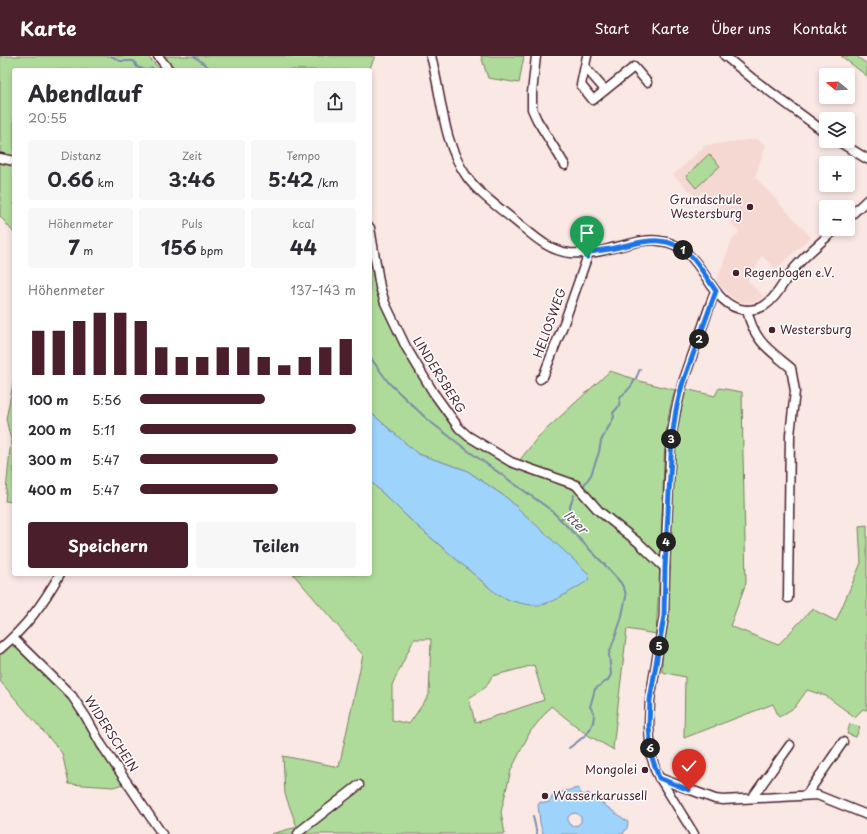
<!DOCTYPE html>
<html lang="de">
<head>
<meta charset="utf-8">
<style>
  :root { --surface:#fff; --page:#f7f7f7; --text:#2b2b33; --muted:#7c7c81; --accent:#4a1f2b }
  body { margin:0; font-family:"Playpen Sans",sans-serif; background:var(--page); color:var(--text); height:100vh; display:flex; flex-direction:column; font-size:15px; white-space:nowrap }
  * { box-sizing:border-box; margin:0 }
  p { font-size:13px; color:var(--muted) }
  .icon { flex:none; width:22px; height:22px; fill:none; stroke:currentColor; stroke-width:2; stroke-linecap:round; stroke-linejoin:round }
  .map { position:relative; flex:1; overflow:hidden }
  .side { position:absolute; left:12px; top:12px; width:360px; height:508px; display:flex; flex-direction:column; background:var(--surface); border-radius:4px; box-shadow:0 2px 6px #0003 }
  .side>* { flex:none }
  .needle { width:26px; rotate:288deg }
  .tools { position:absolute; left:819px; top:12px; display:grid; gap:8px }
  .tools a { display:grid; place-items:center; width:36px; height:36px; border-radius:4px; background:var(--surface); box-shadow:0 2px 6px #0003; font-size:20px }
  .pin { position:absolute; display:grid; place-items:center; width:34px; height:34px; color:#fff; margin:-41px -17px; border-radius:50% 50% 50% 0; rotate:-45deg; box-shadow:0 0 4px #0007 }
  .pin .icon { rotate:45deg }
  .km { position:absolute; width:20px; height:20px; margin:-10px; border-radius:50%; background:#222; color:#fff; font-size:11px; line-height:20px; text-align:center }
  .round { display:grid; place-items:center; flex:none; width:42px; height:42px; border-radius:4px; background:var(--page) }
  .headline { display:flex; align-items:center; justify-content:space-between; height:68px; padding:0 16px }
  h1 { font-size:22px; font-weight:700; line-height:30px }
  .stats { display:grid; grid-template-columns:repeat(3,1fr); gap:6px; height:68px; padding:4px 16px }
  .stats div { display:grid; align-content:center; border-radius:4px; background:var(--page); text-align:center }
  .stats b { font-size:20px; font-weight:700 }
  .stats small { font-size:11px; font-weight:400 }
  .stats p { font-size:11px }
  .chart { height:112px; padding:8px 16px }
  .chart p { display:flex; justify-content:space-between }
  .chart svg { width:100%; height:72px; margin-top:4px; stroke:var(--accent); stroke-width:6 }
  .primary-button { display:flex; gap:8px; margin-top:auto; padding:8px 16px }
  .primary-button a { flex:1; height:46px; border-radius:4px; background:var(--accent); color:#fff; font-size:16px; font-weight:700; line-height:46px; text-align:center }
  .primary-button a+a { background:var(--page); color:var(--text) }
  ul { padding:0 16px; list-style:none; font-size:13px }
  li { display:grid; grid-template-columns:64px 48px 1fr; align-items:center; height:30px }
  li i { height:10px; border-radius:5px; background:var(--accent) }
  header { display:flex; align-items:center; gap:24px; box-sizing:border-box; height:56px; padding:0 20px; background:var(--accent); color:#fff }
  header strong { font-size:19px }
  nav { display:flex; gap:22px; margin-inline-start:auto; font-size:14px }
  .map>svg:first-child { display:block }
  .built { fill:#f6d8d3 }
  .green { fill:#aedb9a; stroke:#7c7d62; fill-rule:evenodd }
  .water { fill:#9ed3fc; stroke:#7c8ba8; fill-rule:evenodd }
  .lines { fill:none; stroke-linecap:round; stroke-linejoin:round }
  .stream { stroke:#7c8ba8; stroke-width:2 }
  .minor-casing { stroke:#4a1f2b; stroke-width:11 }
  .minor { stroke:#fff; stroke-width:8 }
  .route-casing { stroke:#fff; stroke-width:8 }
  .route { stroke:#1a73e8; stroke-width:5 }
  .poi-dot { fill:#4a1f2b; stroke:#fff; stroke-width:1.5 }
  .labels { text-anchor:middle; stroke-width:3; stroke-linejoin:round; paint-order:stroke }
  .poi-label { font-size:12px; fill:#4a1f2b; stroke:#fff; text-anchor:start }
  .street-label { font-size:12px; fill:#4a1f2b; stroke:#fff }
  .water-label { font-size:13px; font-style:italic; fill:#63556a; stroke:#fff }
</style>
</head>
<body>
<header>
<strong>Karte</strong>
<nav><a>Start</a><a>Karte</a><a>Über uns</a><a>Kontakt</a></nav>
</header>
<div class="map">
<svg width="867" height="778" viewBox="0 0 867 778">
  <rect width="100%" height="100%" fill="#fae8e5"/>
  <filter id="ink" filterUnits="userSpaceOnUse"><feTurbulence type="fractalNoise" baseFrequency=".025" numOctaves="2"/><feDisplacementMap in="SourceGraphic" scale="8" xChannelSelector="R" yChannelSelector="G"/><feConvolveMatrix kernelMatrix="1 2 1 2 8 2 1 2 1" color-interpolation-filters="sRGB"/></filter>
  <g filter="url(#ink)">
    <path class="built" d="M756,83l10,6 -11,32 56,60 -35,32 -14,-13 -14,25 16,16 -10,5 -7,1 -7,-1 -8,-4 -16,-16 16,-42 7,-8 -36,-41 -7,6 -23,-22 33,-30z"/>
    <g class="green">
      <path d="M0,0h147l14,14h-147v163l-14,-17z"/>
      <path d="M162,0h213l-6,14h-195z"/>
      <path d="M481,0h43l-5,27 -31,-5z"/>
      <path d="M841,0h15l11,8v12z"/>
      <path d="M709,98l11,12 -24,22 -10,-12z"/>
      <path d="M370,209l9,29 44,85 19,34 15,18 28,20 25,15 9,-5 19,-24 72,-66 33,11 32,8c-11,33 -11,70 -12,104 -2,47 -4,93 -7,140l-29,-5 -14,119 1,2 -28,-16 -35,-28 -21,26 -19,38 -10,42 4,22h-234l26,-7 -12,-33 -2,-38 56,11 24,-112 -70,-81h77v-93l45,43 83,71 10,5 15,3 11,2 12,-1 43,-29 -82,-77 -41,-28 -48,-16 -48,-42zM414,583h17l-2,56 -20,29 -17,-4v-35zM534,609l10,35 -69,23 -6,-25 17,-11 6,-11z"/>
      <path d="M14,323v123l-9,-1 6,-61 -5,-21z"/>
      <path d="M719,332l23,4 1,63 3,128 -16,43 48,19 34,-36 24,12 25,-58 -2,-37 8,-1v185l-4,-1 -8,8 -29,-21 -19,-6 -12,17 -16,10 -6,-13 -89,34 1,-61 -23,-5v-23l6,-32 1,-47 8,-141 8,-40 30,7z"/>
      <path d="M11,587l8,4 54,55 14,23 11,25 5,3 20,31 -10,3 -44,-3 -7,-31 -62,-72v-28z"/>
      <path d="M850,668l10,3 -4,10 -9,-3z"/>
    </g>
    <g class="water">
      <path d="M370,356l48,42 48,16 41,28 81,75 1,6 -3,3c-12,7 -25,16 -39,21 -13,6 -37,-2 -49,-8l-83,-71 -45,-43z"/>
      <path d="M578,732l3,6 4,1 3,-2 40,29 -1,6 -4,6h-80l-3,-11 -2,-18 2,-3 7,1 4,-3 2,-6zM576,757l5,4v5l-3,3 -6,1 -4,-3v-6l3,-3z"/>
    </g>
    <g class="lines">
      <g class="stream">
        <path d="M111,0l9,5h14l3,6 8,3"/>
        <path d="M194,0l18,14"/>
        <path d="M148,14l5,-2"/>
        <path d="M370,301l19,26 39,37 39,30 84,60 53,54 17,19 4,8 1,6 -5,23 -12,34 2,20 -3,6 -13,9 -5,18 4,6c0,19 -12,25 -25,35"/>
        <path d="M584,429l7,-10 8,-23 2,-11 13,-24 -1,-4 6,-7 1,-9c10,-7 16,-17 20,-28"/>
        <path d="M561,463l9,-8v-5l4,-11"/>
        <path d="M533,760l4,18"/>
      </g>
      <defs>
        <g id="minor">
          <path d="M158,0l11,14"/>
          <path d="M431,0c11,40 11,86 36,121 13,18 34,32 52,47 16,13 30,27 51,29 14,1 30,-1 42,-5 15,-3 33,-10 48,-7 11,1 21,6 29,14 19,17 27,53 57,55 7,0 12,-1 18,-4 13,-8 19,-24 28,-35 13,-16 29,-29 44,-42"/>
          <path d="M536,0l-4,37v16l5,11 28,45"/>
          <path d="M587,0l-6,29 12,15 41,-33 13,15"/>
          <path d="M725,0l28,23 73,54"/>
          <path d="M585,11l20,23"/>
          <path d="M838,85l29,18"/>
          <path d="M0,102l14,3"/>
          <path d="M848,162l19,-18"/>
          <path d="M370,172l10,59 5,16 21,44 27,45 26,36 9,8 43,26 65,23 23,26 40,32 26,25"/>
          <path d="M747,254c7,31 21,39 44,58l4,23 -5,44 -2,163"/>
          <path d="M540,323l3,-2 21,-54 25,-71"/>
          <path d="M13,582l59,58 14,21 15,27 61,90"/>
          <path d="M0,593c27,-23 42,-44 60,-75"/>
          <path d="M659,722l56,21 8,1 94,-5 50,20"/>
          <path d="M807,738l36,-52"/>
          <path d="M752,742l38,-53"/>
          <path d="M298,778l2,-3 59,-46"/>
          <path d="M694,778l-38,-62 -5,-17 -2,-29 1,-26 14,-84 1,-48 6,-130 5,-28 6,-25 33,-94"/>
        </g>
      </defs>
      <use href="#minor" class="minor-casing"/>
      <use href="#minor" class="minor"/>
    </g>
  </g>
  <g class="lines" filter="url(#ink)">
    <defs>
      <path id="route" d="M587,201l2,-5c7,-1 14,-2 21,-3 29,-6 56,-18 81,7 9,10 17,24 25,35l-34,94 -6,25 -4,28 -7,130 -1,48 -14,84 -1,26 2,29 8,23 30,12"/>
    </defs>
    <use href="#route" class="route-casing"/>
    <use href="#route" class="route"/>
  </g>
  <g class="poi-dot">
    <circle cx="750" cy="151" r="4"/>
    <circle cx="736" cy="217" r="4"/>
    <circle cx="772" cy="274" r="4"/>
    <circle cx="645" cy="714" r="4"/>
    <circle cx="545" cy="740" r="4"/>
  </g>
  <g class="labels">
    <g class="poi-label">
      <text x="742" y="148" text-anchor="end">Grundschule<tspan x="742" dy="14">Westersburg</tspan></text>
      <text x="744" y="221">Regenbogen e.V.</text>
      <text x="780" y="278">Westersburg</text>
      <text x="637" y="718" text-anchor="end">Mongolei</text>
      <text x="553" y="744">Wasserkarussell</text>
    </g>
    <g class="street-label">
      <text transform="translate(550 267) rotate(-70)" y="4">HELIOSWEG</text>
      <text transform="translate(439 319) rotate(58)" y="4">LINDERSBERG</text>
      <text transform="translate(111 678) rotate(57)" y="4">WIDERSCHEIN</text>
    </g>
    <g class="water-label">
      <text transform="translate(576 466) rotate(45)" y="5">Itter</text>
    </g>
  </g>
</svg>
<div class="tools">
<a><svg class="needle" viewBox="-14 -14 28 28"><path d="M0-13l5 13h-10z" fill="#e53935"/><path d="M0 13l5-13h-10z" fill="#7c7c81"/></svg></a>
<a><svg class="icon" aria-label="layers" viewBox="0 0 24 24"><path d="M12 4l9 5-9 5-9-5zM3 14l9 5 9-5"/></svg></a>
<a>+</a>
<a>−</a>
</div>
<div class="pin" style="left:587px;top:201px;background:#1e9e55"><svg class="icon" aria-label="arrive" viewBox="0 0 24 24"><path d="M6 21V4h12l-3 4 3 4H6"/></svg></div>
<div class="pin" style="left:689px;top:734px;background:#d93025"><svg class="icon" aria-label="check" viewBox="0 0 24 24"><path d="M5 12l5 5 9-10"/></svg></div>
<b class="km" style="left:683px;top:194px">1</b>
<b class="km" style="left:699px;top:283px">2</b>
<b class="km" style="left:671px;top:383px">3</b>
<b class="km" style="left:666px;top:486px">4</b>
<b class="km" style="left:659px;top:590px">5</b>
<b class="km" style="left:650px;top:692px">6</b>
<section class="side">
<div class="headline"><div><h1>Abendlauf</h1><p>20:55</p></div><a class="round"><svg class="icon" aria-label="share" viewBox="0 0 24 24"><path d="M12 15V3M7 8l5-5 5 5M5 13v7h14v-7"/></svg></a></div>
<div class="stats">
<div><p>Distanz</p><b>0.66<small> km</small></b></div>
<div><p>Zeit</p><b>3:46</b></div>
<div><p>Tempo</p><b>5:42<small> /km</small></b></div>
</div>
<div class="stats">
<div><p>Höhenmeter</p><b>7<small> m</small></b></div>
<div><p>Puls</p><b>156<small> bpm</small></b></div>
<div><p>kcal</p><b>44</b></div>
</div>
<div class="chart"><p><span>Höhenmeter</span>137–143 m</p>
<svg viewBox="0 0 160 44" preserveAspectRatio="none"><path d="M5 44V17M15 44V17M25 44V11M35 44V6M45 44V6M55 44V11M65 44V27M75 44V33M85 44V33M95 44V27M105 44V27M115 44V33M125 44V38M135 44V33M145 44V27M155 44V22"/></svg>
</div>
<ul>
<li><b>100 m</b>5:56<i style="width:58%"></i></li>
<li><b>200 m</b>5:11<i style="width:100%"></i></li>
<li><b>300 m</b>5:47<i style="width:64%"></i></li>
<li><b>400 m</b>5:47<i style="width:64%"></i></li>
</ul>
<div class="primary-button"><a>Speichern</a><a>Teilen</a></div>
</section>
</div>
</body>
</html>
